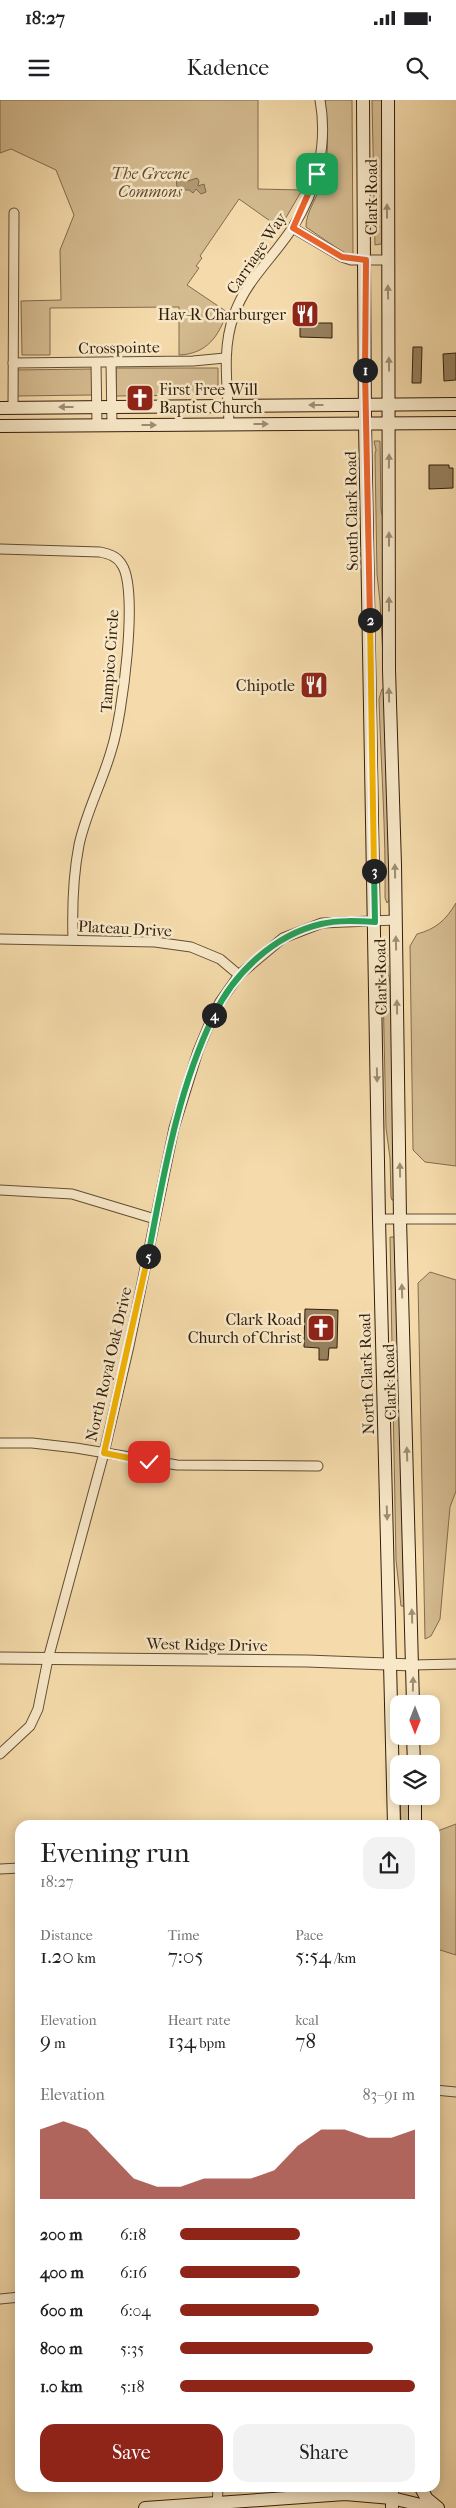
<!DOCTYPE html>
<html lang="en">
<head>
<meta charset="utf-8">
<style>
  :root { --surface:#fff; --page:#f2f2f2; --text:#202124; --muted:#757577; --accent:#8f2418 }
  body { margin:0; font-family:"IM FELL French Canon",serif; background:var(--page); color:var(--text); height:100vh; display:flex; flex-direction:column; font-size:19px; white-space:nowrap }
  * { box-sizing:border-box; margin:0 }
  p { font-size:16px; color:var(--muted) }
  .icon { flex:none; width:28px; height:28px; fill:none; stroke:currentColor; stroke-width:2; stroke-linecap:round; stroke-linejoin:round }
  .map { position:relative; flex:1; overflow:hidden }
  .drawer { position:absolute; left:15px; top:1720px; width:425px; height:672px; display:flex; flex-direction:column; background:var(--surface); border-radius:15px; box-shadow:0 2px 12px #0003 }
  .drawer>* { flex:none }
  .needle { width:32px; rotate:180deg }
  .buttons { position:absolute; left:390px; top:1595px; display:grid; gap:10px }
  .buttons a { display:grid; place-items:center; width:50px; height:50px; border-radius:10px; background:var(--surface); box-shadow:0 2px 12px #0003; font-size:25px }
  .pin { position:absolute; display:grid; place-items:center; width:42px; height:42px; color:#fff; margin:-21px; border-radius:10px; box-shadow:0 2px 8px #0006 }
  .km { position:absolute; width:25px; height:25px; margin:-12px; border-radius:50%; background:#222; color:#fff; font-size:14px; line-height:25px; text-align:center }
  .round { display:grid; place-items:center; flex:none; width:52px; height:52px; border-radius:15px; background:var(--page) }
  .summary { display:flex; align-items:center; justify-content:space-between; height:85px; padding:0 25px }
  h1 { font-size:28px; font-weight:600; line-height:38px }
  .figures { display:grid; grid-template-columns:repeat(3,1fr); gap:8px; height:85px; padding:5px 25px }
  .figures div { display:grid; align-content:center }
  .figures b { font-size:21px; font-weight:600 }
  .figures small { font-size:14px; font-weight:400 }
  .figures p { font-size:14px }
  .chart { height:140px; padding:10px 25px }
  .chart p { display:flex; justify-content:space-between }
  .chart svg { width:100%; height:90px; margin-top:5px; fill:var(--accent); opacity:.7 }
  .cta { display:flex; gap:10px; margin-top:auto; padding:10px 25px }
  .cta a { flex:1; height:58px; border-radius:15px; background:var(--accent); color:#fff; font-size:20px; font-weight:600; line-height:58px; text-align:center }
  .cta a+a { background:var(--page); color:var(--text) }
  ul { padding:0 25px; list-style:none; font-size:16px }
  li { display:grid; grid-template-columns:80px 60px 1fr; align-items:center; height:38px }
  li i { height:12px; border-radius:6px; background:var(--accent) }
  .status { display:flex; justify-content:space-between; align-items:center; height:35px; padding:0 25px; background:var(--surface); direction:ltr }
  .status svg { height:14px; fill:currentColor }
  header { display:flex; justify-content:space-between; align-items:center; height:65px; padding:0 25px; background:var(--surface); font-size:22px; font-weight:600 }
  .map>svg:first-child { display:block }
  .green { fill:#d4bb90; stroke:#826c4e }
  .water { fill:#b29b75; stroke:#7e694b }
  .building { fill:#97805f; stroke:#311e0c }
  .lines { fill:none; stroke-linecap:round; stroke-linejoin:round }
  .minor-casing { stroke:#624d34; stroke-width:11 }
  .tertiary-casing { stroke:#624d34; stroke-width:13 }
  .secondary-casing { stroke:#311e0c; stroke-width:14 }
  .minor { stroke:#f8e8c8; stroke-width:9 }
  .tertiary { stroke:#f8e8c8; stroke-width:11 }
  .secondary { stroke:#f8e8c8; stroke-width:12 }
  .oneway { fill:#9e8d73 }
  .split-1-casing { stroke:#fff; stroke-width:10 }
  .split-2-casing { stroke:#fff; stroke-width:10 }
  .split-3-casing { stroke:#fff; stroke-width:10 }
  .split-4-casing { stroke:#fff; stroke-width:10 }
  .split-5-casing { stroke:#fff; stroke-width:10 }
  .split-6-casing { stroke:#fff; stroke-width:10 }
  .split-1 { stroke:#f0652b; stroke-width:6 }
  .split-2 { stroke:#f0652b; stroke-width:6 }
  .split-3 { stroke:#f5b400; stroke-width:6 }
  .split-4 { stroke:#22a559; stroke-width:6 }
  .split-5 { stroke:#22a559; stroke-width:6 }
  .split-6 { stroke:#f5b400; stroke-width:6 }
  .labels { text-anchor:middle; stroke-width:5; stroke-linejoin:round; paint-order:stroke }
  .park-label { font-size:16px; font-style:italic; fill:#624d34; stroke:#f8e8c8 }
  .street-label { font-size:16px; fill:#311e0c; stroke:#f8e8c8 }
  .poi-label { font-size:16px; fill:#311e0c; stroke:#f8e8c8; text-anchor:end }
</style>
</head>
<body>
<div class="status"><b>18:27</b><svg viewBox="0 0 49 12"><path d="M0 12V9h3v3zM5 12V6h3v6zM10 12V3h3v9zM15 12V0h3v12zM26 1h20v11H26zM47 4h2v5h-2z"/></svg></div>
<header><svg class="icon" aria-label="menu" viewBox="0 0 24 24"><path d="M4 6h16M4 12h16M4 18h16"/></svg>Kadence<svg class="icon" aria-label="search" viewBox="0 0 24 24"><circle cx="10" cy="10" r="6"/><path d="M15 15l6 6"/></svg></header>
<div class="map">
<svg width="456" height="2408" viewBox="0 0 456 2408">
  <rect width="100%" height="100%" fill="#f5dbab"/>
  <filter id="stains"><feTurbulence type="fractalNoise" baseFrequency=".004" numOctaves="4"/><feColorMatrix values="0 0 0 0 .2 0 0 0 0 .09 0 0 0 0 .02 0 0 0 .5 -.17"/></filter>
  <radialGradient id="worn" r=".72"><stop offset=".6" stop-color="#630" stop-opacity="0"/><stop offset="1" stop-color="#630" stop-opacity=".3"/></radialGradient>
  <g class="green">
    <path d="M0,0h258v89l44,1 -22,38 -41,-29 -39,57 2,2 -6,8 3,2 -12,17 40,27c-8,24 -20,42 -48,43v-48l-129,1v47h-28l-1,-54 40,-1 -1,-50 14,-35 -18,-45 -45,-21 -11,4z"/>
    <path d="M325,0h27l1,154 -9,-1 -38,-26c-1,-14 14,-34 18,-50 5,-26 4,-51 1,-77z"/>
    <path d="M372,0h10v140l-1,4 -6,1z"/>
    <path d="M116,268h102v27l-102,1z"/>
    <path d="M92,269v26l-76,1 -1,-26z"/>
    <path d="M374,341h6l1,69 3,12 -1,135 -3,-55 -3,-28 -2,-120 1,-4z"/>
    <path d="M382,589h4l4,210 -3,4 -2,-5c1,-66 -4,-132 -6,-199z"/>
    <path d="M456,803v263l-31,-4 -12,-12 -3,-204 7,-12c19,-5 29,-14 39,-31z"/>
    <path d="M382,840h4l2,31 4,23 4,206h-4l-1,-3 -1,-39 -4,-30z"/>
    <path d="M390,1137h6l11,369h-6l-5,-46z"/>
    <path d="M430,1172l26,8v211l-6,16 -10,112 -9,17 -6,3 -7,-356z"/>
    <path d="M400,1696h10l1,29h-10z"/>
    <path d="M456,1724v131l-16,-5 -5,-4v-114z"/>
  </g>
  <path class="water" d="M176,71h12v10l9,-3 2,3 -1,5 6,-2 2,8 -5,2 -5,-5 -3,4 -4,-3h-12z"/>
  <g class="building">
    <path d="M300,205h10v18h22v15l-32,-1z"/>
    <path d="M413,247h9l-1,36h-9z"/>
    <path d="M456,253v27l-12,1 -1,-27z"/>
    <path d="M429,365h20v3h4v20l-24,1z"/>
    <path d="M302,579h24l1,11 -25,1z"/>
    <path d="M305,1209l33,1 -1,38h-8l-1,12h-9v-12l-15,-1z"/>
  </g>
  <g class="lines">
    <defs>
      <g id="minor">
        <path d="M293,128l49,29 9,3h36"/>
        <path d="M111,262l1,63"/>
        <path d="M13,263l180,-2 32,-3"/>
        <path d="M96,263l1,62"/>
        <path d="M13,308l1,-195"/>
        <path d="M229,324c-1,-36 -8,-74 5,-109 12,-35 40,-58 59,-88 24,-37 35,-83 27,-127"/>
        <path d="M0,449l100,3c9,2 17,4 22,13 17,26 0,152 -10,183 -9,33 -26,64 -33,97 -6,31 -7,63 -6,95"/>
        <path d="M0,839l155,3 36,5 29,12 19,16"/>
        <path d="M0,1090l72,4 83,25"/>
        <path d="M379,1119h77"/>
        <path d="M0,1343h32l44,5 101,17 141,1"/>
        <path d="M413,1565l43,-1"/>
        <path d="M0,1654l30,-28 8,-17 10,-50 56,-206 25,-107 45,-218 24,-77 10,-24 12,-25 19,-27 44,-37 39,-15 74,-3"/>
        <path d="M0,1769l20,-1"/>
        <path d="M435,1990l21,2"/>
        <path d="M0,2199l20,-2"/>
        <path d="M217,2407l1,-19"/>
      </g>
      <path id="tertiary" d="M0,1558l307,3 106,4"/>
      <g id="secondary">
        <path d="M363,0l2,323 14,796 15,606"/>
        <path d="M388,0l1,570 6,195 5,354 13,485"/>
        <path d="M0,308l456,-4"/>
        <path d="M0,326l456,-3"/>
        <path d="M413,1636l1,28"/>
        <path d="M415,1696v29"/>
        <path d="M392,2388v20"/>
        <path d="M421,2388l6,11 11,9"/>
        <path d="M145,2408l200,-14 47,4 41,10"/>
      </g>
    </defs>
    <use href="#minor" class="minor-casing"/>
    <use href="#tertiary" class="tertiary-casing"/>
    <use href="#secondary" class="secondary-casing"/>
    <use href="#minor" class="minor"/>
    <use href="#tertiary" class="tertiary"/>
    <use href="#secondary" class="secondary"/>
  </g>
  <defs><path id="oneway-solid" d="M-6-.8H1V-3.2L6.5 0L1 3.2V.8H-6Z" transform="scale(1.25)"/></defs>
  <g class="oneway">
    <use href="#oneway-solid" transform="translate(387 111) rotate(-90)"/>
    <use href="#oneway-solid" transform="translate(388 192) rotate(-91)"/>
    <use href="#oneway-solid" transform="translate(389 264) rotate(-91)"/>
    <use href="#oneway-solid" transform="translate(316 305) rotate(180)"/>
    <use href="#oneway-solid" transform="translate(66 307) rotate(180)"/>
    <use href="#oneway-solid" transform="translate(261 324)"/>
    <use href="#oneway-solid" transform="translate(149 325)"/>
    <use href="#oneway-solid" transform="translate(389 361) rotate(-89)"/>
    <use href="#oneway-solid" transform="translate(389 439) rotate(-90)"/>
    <use href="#oneway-solid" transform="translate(389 504) rotate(-90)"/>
    <use href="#oneway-solid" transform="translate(389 595) rotate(-91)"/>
    <use href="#oneway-solid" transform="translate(395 771) rotate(-91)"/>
    <use href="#oneway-solid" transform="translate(396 843) rotate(-91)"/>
    <use href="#oneway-solid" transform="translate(397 907) rotate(-91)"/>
    <use href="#oneway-solid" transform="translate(377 975) rotate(89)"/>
    <use href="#oneway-solid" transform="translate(400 1070) rotate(-91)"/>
    <use href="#oneway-solid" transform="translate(402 1191) rotate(-92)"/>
    <use href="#oneway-solid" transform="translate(407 1354) rotate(-92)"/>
    <use href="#oneway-solid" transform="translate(387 1413) rotate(88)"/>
    <use href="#oneway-solid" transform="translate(412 1516) rotate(-92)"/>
    <use href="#oneway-solid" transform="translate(413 1584) rotate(-89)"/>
  </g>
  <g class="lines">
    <defs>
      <path id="split-1" d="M317,74l-24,54 49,29 24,3 -1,110"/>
      <path id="split-2" d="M365,270l5,250"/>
      <path id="split-3" d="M370,520l4,251"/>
      <path id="split-4" d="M214,915c20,-42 60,-80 107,-91 17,-4 36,-3 54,-2l-1,-51"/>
      <path id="split-5" d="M148,1156c16,-82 29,-165 66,-241"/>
      <path id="split-6" d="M148,1156l-44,197 45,9"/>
    </defs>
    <use href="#split-1" class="split-1-casing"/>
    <use href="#split-2" class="split-2-casing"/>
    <use href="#split-3" class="split-3-casing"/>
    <use href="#split-4" class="split-4-casing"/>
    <use href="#split-5" class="split-5-casing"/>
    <use href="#split-6" class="split-6-casing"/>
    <use href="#split-1" class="split-1"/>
    <use href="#split-2" class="split-2"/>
    <use href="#split-3" class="split-3"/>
    <use href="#split-4" class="split-4"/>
    <use href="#split-5" class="split-5"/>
    <use href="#split-6" class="split-6"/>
  </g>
  <defs>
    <symbol id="restaurant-square" viewBox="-11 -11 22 22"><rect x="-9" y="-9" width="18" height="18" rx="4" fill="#8f2418" stroke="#f8e8c8"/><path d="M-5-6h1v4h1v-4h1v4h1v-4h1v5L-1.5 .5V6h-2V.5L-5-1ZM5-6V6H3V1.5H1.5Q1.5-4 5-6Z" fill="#fff"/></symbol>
    <symbol id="church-square" viewBox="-11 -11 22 22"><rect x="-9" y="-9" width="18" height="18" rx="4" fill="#8f2418" stroke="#f8e8c8"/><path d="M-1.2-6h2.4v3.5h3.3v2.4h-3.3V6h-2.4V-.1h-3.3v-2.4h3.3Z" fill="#fff"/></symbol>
  </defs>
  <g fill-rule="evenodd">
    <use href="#restaurant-square" x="289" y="198" width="32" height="32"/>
    <use href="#church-square" x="124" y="282" width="32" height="32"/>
    <use href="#restaurant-square" x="298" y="569" width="32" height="32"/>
    <use href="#church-square" x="305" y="1212" width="32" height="32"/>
  </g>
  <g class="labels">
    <g class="park-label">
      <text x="150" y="79">The Greene<tspan x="150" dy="18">Commons</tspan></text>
    </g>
    <g class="street-label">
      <text transform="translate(371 97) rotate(-90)" y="6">Clark Road</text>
      <text transform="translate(256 153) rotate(-56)" y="6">Carriage Way</text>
      <text transform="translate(119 247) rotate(-1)" y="6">Crosspointe</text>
      <text transform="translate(351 411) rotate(-91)" y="6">South Clark Road</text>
      <text transform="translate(109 561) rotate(-86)" y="6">Tampico Circle</text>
      <text transform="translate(125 828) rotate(3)" y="6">Plateau Drive</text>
      <text transform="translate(380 877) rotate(-91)" y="6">Clark Road</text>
      <text transform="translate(108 1264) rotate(-77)" y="6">North Royal Oak Drive</text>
      <text transform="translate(366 1274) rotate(-92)" y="6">North Clark Road</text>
      <text transform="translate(389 1282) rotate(-92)" y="6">Clark Road</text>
      <text transform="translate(207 1544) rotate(1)" y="6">West Ridge Drive</text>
    </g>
    <g class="poi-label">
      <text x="286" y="220">Hav-R Charburger</text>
      <text x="159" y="295" text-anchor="start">First Free Will<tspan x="159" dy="18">Baptist Church</tspan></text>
      <text x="295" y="591">Chipotle</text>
      <text x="302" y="1225">Clark Road<tspan x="302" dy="18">Church of Christ</tspan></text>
    </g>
  </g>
  <rect width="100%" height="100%" filter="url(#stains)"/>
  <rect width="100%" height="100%" fill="url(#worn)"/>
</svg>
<div class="buttons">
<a><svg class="needle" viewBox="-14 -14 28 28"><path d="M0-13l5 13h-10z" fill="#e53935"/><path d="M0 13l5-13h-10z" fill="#757577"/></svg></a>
<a><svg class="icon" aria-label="layers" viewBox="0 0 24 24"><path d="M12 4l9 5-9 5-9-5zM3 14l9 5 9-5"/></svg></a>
</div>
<div class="pin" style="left:317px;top:74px;background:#1e9e55"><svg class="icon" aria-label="arrive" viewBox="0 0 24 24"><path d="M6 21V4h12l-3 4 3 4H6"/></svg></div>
<div class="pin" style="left:149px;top:1362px;background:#d93025"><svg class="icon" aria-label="check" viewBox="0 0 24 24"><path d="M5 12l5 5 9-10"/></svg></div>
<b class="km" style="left:365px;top:270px">1</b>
<b class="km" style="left:370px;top:520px">2</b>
<b class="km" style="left:374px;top:771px">3</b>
<b class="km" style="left:214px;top:915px">4</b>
<b class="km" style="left:148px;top:1156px">5</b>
<section class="drawer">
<div class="summary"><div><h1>Evening run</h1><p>18:27</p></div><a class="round"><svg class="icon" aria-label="share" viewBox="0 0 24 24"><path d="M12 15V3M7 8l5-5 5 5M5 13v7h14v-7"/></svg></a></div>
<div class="figures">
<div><p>Distance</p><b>1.20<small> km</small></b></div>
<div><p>Time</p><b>7:05</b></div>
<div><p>Pace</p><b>5:54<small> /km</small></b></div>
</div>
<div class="figures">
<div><p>Elevation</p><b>9<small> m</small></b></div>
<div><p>Heart rate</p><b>134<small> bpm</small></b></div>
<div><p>kcal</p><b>78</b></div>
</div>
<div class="chart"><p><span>Elevation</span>83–91 m</p>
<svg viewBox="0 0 160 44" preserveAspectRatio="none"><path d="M0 44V10L10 6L20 10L30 22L40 34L50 38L60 38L70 34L80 34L90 34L100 30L110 18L120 10L130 10L140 14L150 14L160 10V44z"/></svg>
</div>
<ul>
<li><b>200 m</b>6:18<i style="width:51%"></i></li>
<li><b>400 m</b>6:16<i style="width:51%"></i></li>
<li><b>600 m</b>6:04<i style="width:59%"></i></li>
<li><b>800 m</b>5:35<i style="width:82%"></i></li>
<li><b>1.0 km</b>5:18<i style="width:100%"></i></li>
</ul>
<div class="cta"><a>Save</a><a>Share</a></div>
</section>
</div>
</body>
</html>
